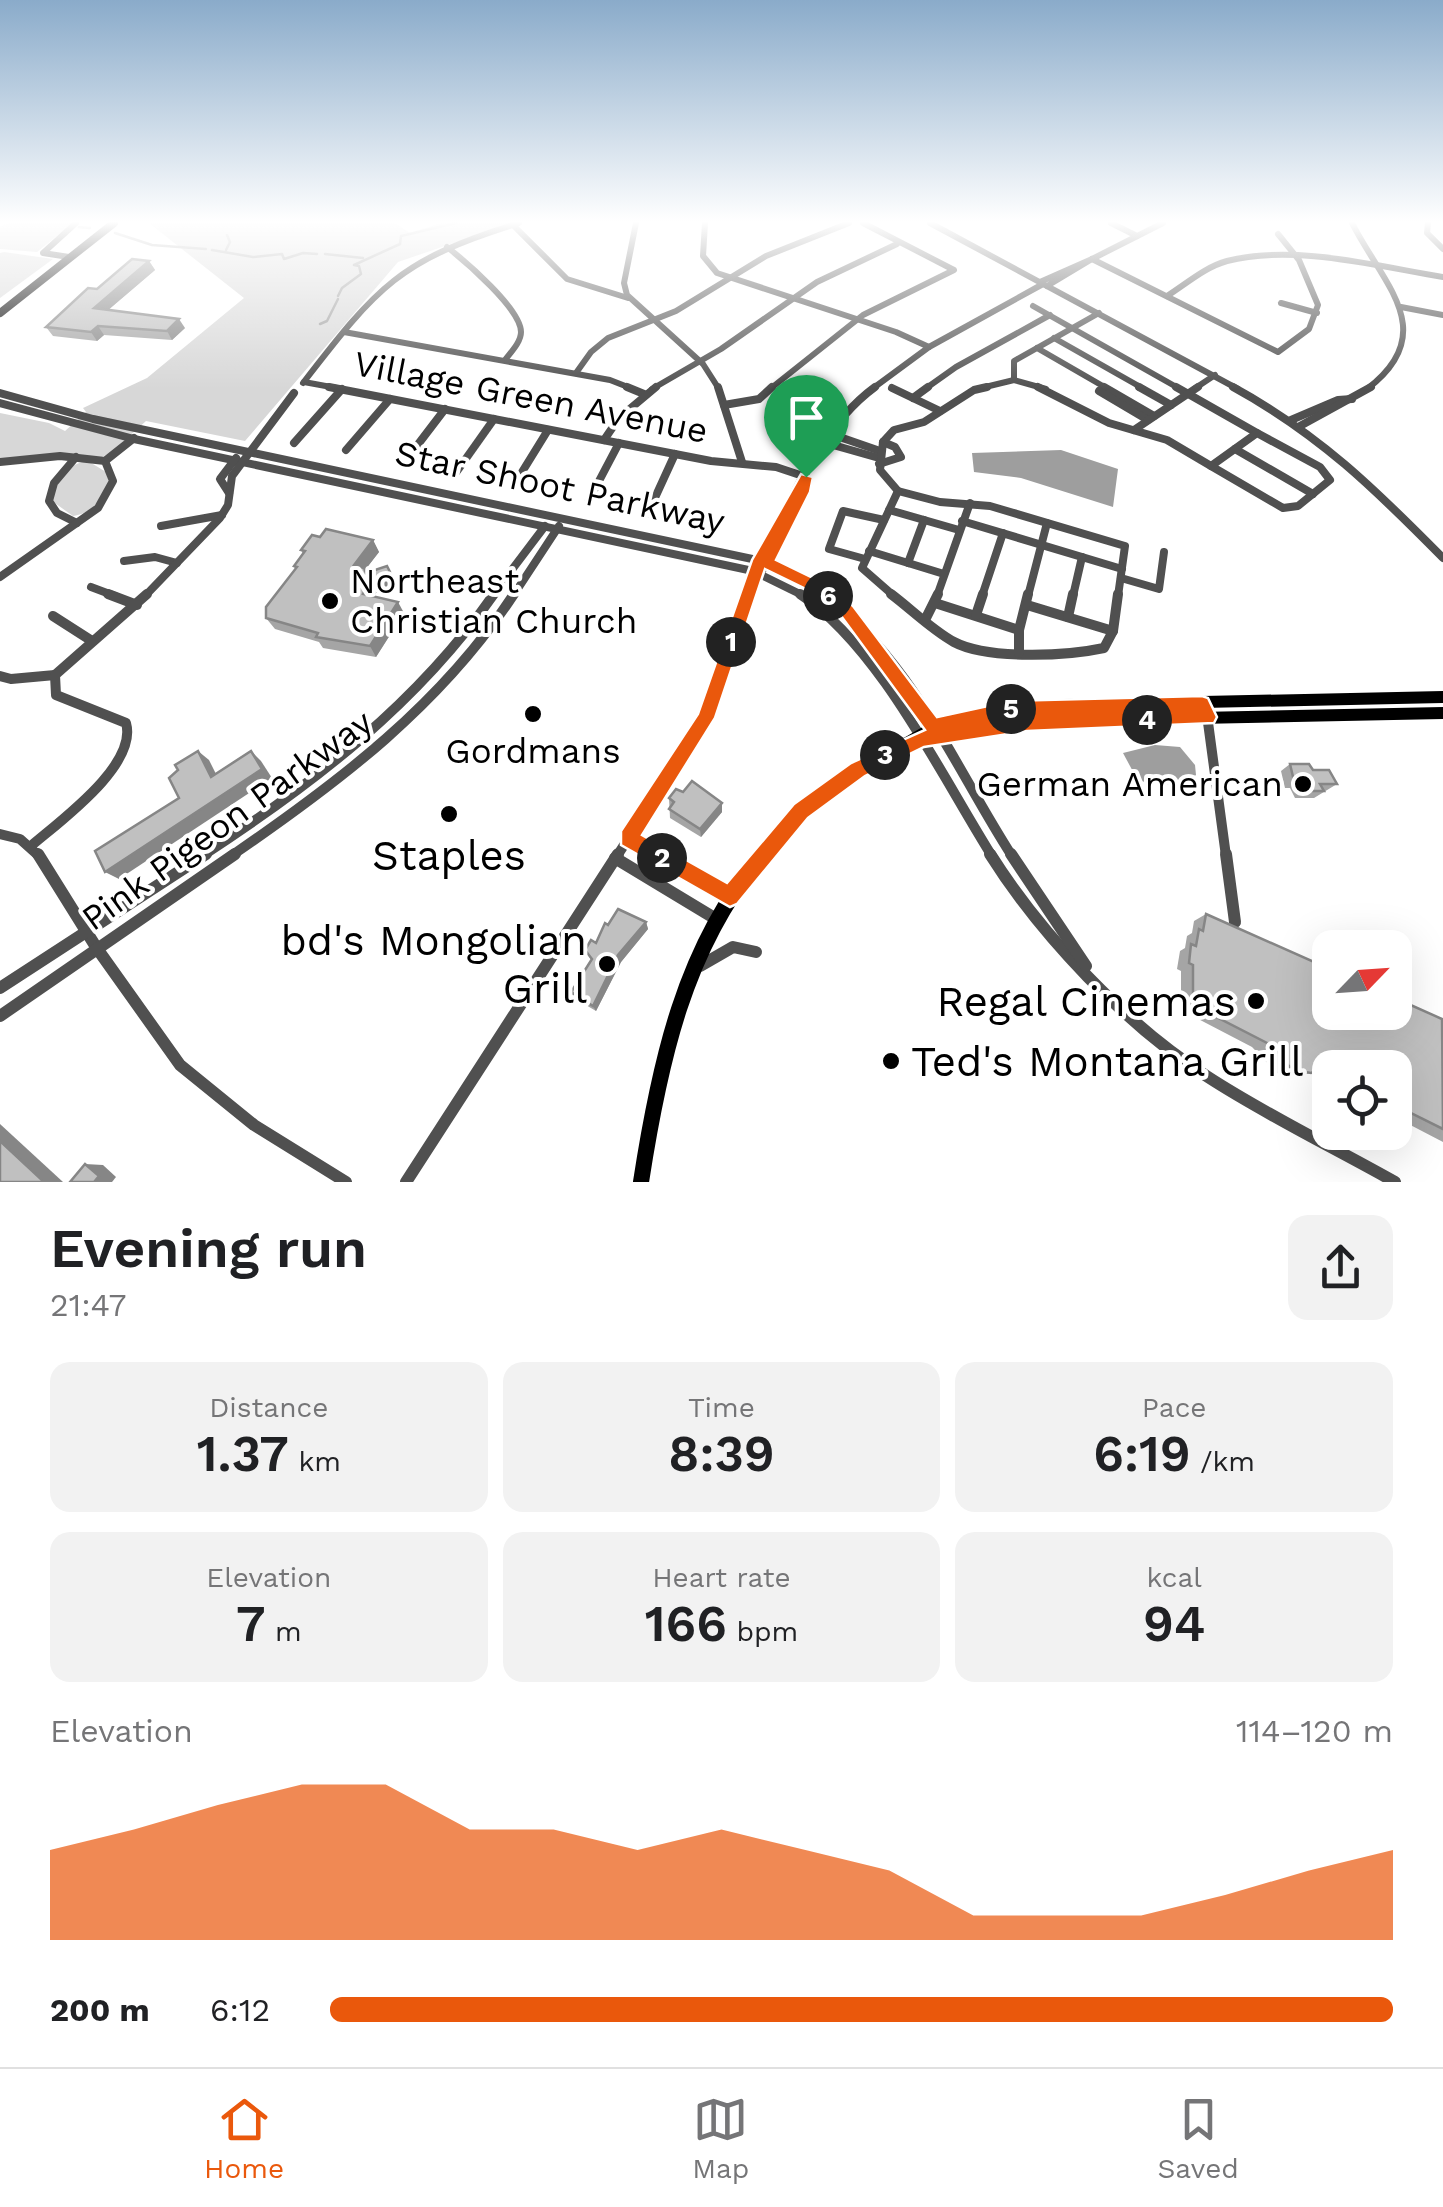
<!DOCTYPE html>
<html lang="en">
<head>
<meta charset="utf-8">
<style>
  :root { --surface:#fff; --page:#f2f2f2; --text:#202124; --muted:#757577; --line:#e0e0e0; --accent:#ea580c }
  body { margin:0; font-family:"Work Sans",sans-serif; background:var(--page); color:var(--text); height:100vh; display:flex; flex-direction:column; font-size:38px; white-space:nowrap }
  * { box-sizing:border-box; margin:0 }
  p { font-size:32px; color:var(--muted) }
  .icon { flex:none; width:55px; height:55px; fill:none; stroke:currentColor; stroke-width:2; stroke-linecap:round; stroke-linejoin:round }
  .map { position:relative; height:1182px; overflow:hidden }
  .sheet { display:flex; flex-direction:column; background:var(--surface); flex:1 }
  .sheet>* { flex:none }
  .needle { width:65px; rotate:65deg }
  .buttons { position:absolute; left:1312px; top:930px; display:grid; gap:20px }
  .buttons a { display:grid; place-items:center; width:100px; height:100px; border-radius:20px; background:var(--surface); box-shadow:0 10px 40px #0002; font-size:50px }
  .pin { position:absolute; display:grid; place-items:center; width:85px; height:85px; color:#fff; margin:-102px -42px; border-radius:50% 50% 50% 0; rotate:-45deg; box-shadow:0 0 10px #0007 }
  .pin .icon { rotate:45deg }
  .km { position:absolute; width:50px; height:50px; margin:-25px; border-radius:50%; background:#222; color:#fff; font-size:28px; line-height:50px; text-align:center }
  .round { display:grid; place-items:center; flex:none; width:105px; height:105px; border-radius:20px; background:var(--page) }
  .summary { display:flex; align-items:center; justify-content:space-between; height:170px; padding:0 50px }
  h1 { font-size:55px; font-weight:600; line-height:75px }
  .figures { display:grid; grid-template-columns:repeat(3,1fr); gap:15px; height:170px; padding:10px 50px }
  .figures div { display:grid; align-content:center; border-radius:20px; background:var(--page); text-align:center }
  .figures b { font-size:50px; font-weight:600 }
  .figures small { font-size:28px; font-weight:400 }
  .figures p { font-size:28px }
  .chart { height:280px; padding:20px 50px }
  .chart p { display:flex; justify-content:space-between }
  .chart svg { width:100%; height:180px; margin-top:10px; fill:var(--accent); opacity:.7 }
  ul { padding:0 50px; list-style:none; font-size:32px }
  li { display:grid; grid-template-columns:160px 120px 1fr; align-items:center; height:75px }
  li i { height:25px; border-radius:12px; background:var(--accent) }
  .tab-bar { display:flex; justify-content:space-around; align-items:center; height:140px; border-top:2px solid var(--line); background:var(--surface); font-size:28px; color:var(--muted) }
  .tab-bar a { display:grid; justify-items:center; gap:5px }
  .tab-bar .selected { color:var(--accent) }
  .map>svg:first-child { display:block }
  .green { fill:#d7d7d7 }
  .water { fill:#9e9e9e }
  .lines { fill:none; stroke-linecap:round; stroke-linejoin:round }
  .stream { stroke:#9e9e9e; stroke-width:2.5 }
  .minor-far3 { stroke:#505050; stroke-width:6 }
  .minor-far2 { stroke:#505050; stroke-width:8 }
  .minor-far1 { stroke:#505050; stroke-width:10 }
  .minor { stroke:#505050; stroke-width:12 }
  .major-far2 { stroke:#000; stroke-width:8 }
  .major-far1 { stroke:#000; stroke-width:12 }
  .major { stroke:#000; stroke-width:16 }
  .wall { fill:#a5a5a5 }
  .shaded-wall { fill:#868686 }
  .building { fill:#c0c0c0; stroke:#868686; stroke-width:2.5 }
  .route { fill:#ea580c; stroke:#fff; stroke-width:2.5; fill-rule:evenodd }
  .poi-dot { fill:#000; stroke:#fff; stroke-width:4 }
  .labels { text-anchor:middle; stroke-width:8; stroke-linejoin:round; paint-order:stroke }
  .street-label { font-size:35px; fill:#000; stroke:#fff }
  .poi-label { font-size:35px; fill:#000; stroke:#fff; text-anchor:start }
  .near-poi-label { font-size:42px; fill:#000; stroke:#fff; text-anchor:end }
</style>
</head>
<body>
<div class="map">
<svg width="1443" height="1182" viewBox="0 0 1443 1182">
  <rect width="100%" height="100%" fill="#fff"/>
  <g class="green">
    <path d="M8,223h65l-36,29 -37,-3v-22z"/>
    <path d="M149,223h246l15,10 31,-10h71l-114,39 -153,179 -99,-20 -34,31 -10,5 -55,-3 -47,6v-47l49,10 16,8 21,-19 -3,-4 64,-30 97,-80z"/>
    <path d="M0,253l4,-1 49,7 -53,39z"/>
    <path d="M88,461l18,11 3,10c-9,17 -15,31 -36,34l-21,-15c2,-20 16,-38 36,-40z"/>
  </g>
  <g class="water">
    <path d="M1061,450l57,19 -5,38 -92,-29 -47,-6 -2,-19z"/>
    <path d="M1155,745l25,2 15,18 1,10c-13,12 -43,12 -59,4l-14,-26z"/>
  </g>
  <g class="lines">
    <g class="stream">
      <path d="M79,227l11,1"/>
      <path d="M115,233l37,12 54,4"/>
      <path d="M212,250l41,7 29,-3 2,5 19,-6 14,1"/>
      <path d="M226,250l4,-8 -3,-7"/>
      <path d="M325,254l38,4"/>
      <path d="M338,296l4,-8 19,-14 -2,-8 -5,-1 46,-21 1,-8 55,-13"/>
      <path d="M320,324l7,-3 11,-22"/>
    </g>
    <g class="minor-far3">
      <path d="M636,223l-12,60 3,12 76,69 16,25"/>
      <path d="M705,223l-2,33 14,17 179,59 33,15"/>
      <path d="M930,223l308,166"/>
      <path d="M1111,223l26,13"/>
      <path d="M1352,223c30,60 90,109 15,166"/>
      <path d="M1428,223l-1,10 16,16"/>
      <path d="M513,225l54,54 61,19"/>
      <path d="M447,247c18,14 74,62 74,85 0,10 -10,20 -16,28"/>
      <path d="M69,257l-26,-4 33,-30"/>
      <path d="M1092,259l186,93 31,-23 9,-24 -19,-45 -21,-26"/>
      <path d="M1092,259l71,-36"/>
      <path d="M1040,282l52,-23 -45,27"/>
      <path d="M1167,296c19,-12 38,-29 60,-35 67,-17 149,5 216,16"/>
      <path d="M1281,303l36,10"/>
      <path d="M1033,306l147,83"/>
      <path d="M1401,307l42,8"/>
      <path d="M344,332l266,48 23,9"/>
      <path d="M1054,338l90,51"/>
      <path d="M1037,348l71,41"/>
      <path d="M576,373l15,-21 17,-14 68,-27 90,-55 83,-33"/>
      <path d="M1014,380v-19l85,-48"/>
      <path d="M304,382l38,7"/>
      <path d="M303,383c75,-97 96,-123 216,-160"/>
      <path d="M652,389l69,-40 96,-67 80,-38"/>
      <path d="M770,389l93,-74 91,-45 -91,-47"/>
      <path d="M872,389l57,-42 114,-63"/>
      <path d="M925,389l31,-22 94,-52"/>
      <path d="M977,389l37,-9 32,9"/>
      <path d="M1194,389l21,-14"/>
    </g>
    <g class="minor-far2">
      <path d="M329,387l382,74 65,6 30,10"/>
      <path d="M627,387l17,7"/>
      <path d="M718,387l24,75"/>
      <path d="M1038,387l71,36 58,17 44,26"/>
      <path d="M1104,387l50,29"/>
      <path d="M1139,387l32,18"/>
      <path d="M1176,387l81,46"/>
      <path d="M1233,387c86,47 142,102 210,171"/>
      <path d="M892,388l48,23"/>
      <path d="M1099,391l49,29"/>
      <path d="M0,393l93,26 664,141 41,17 27,19"/>
      <path d="M913,398l15,-11"/>
      <path d="M0,403l134,36 619,132 51,25"/>
      <path d="M724,405l35,-6 13,-12"/>
      <path d="M1291,420l47,-20 14,-1"/>
      <path d="M1300,426l71,-39"/>
      <path d="M1134,430l64,-43"/>
      <path d="M1257,433l63,34 10,13 -32,26 -15,2 -72,-42z"/>
      <path d="M831,434l49,17"/>
      <path d="M604,440l15,-22 37,-31"/>
      <path d="M294,443l48,-54"/>
      <path d="M826,443l53,15"/>
      <path d="M1235,449l78,45"/>
      <path d="M346,450l44,-51"/>
      <path d="M76,457l-22,26 -5,18 8,12 20,10"/>
      <path d="M105,461l29,-23"/>
      <path d="M0,462l60,-6 45,5 8,20 -15,27 -98,69"/>
      <path d="M403,464l42,-55"/>
      <path d="M879,464l22,-7 -6,-10 -12,-5"/>
      <path d="M455,474l39,-55"/>
      <path d="M514,485l34,-55"/>
      <path d="M898,491l42,11 50,4 135,40 -7,50"/>
      <path d="M898,491l-18,-21 3,-28 11,-12 30,-8 50,-32 13,-3"/>
      <path d="M229,493l-9,-14 16,-21"/>
      <path d="M589,500l30,-57"/>
      <path d="M889,510l70,20"/>
      <path d="M648,513l27,-59"/>
      <path d="M962,521l160,48"/>
      <path d="M161,526l61,-11"/>
      <path d="M869,551l75,23"/>
      <path d="M865,559l-36,-10 14,-38 41,9"/>
      <path d="M124,561l31,-4 22,6"/>
      <path d="M908,563l16,-43"/>
      <path d="M759,564c30,-60 60,-136 116,-177"/>
      <path d="M1121,578l38,11 5,-37"/>
      <path d="M91,587l24,9"/>
      <path d="M145,596l75,-78 8,-13 4,-29 62,-83"/>
      <path d="M492,596l53,-70"/>
      <path d="M513,596l46,-70"/>
      <path d="M745,596l22,-33 39,-86"/>
      <path d="M894,596l-32,-28 36,-77"/>
      <path d="M937,596l33,-93"/>
      <path d="M982,596l21,-63"/>
      <path d="M1028,596l19,-73"/>
      <path d="M1073,596l9,-39"/>
    </g>
    <g class="minor-far1">
      <path d="M108,594l29,11"/>
      <path d="M800,594c79,52 141,181 192,262"/>
      <path d="M822,594c88,62 133,174 190,262"/>
      <path d="M891,594c20,15 41,36 63,48 34,18 113,14 150,6l9,-17 5,-37"/>
      <path d="M935,603l84,27"/>
      <path d="M1027,605l86,26"/>
      <path d="M976,615l7,-21"/>
      <path d="M53,616l39,25"/>
      <path d="M1068,617l5,-23"/>
      <path d="M925,620l13,-26"/>
      <path d="M1019,653v-23l9,-36"/>
      <path d="M0,676l11,3 44,-4"/>
      <path d="M1207,715l19,141"/>
      <path d="M0,834l20,5 19,17"/>
      <path d="M628,838l32,18"/>
      <path d="M31,846c29,-25 107,-81 95,-123l-70,-28 -1,-20 92,-81"/>
      <path d="M202,856c112,-73 215,-152 292,-262"/>
      <path d="M231,856c108,-74 210,-151 283,-262"/>
      <path d="M617,856l89,-138 40,-124"/>
    </g>
    <g class="minor">
      <path d="M38,854l58,93 84,118 74,60 92,57"/>
      <path d="M655,854l74,43"/>
      <path d="M990,854c51,81 137,172 218,223 60,39 125,70 187,105"/>
      <path d="M1011,854l75,112"/>
      <path d="M1226,854l9,68"/>
      <path d="M615,858l101,61"/>
      <path d="M700,966l33,-19 23,5"/>
      <path d="M0,988l206,-134"/>
      <path d="M0,1016l235,-162"/>
      <path d="M406,1182l212,-328"/>
    </g>
    <path class="major-far2" d="M0,313l114,-90"/>
    <g class="major-far1">
      <path d="M921,739l129,-18 393,-8"/>
      <path d="M761,856l27,-30 50,-43 100,-58 42,-11 84,-9 379,-8"/>
    </g>
    <path class="major" d="M641,1182c18,-117 43,-236 122,-328"/>
  </g>
  <g class="wall">
    <path d="M149,261l6,9 -47,40 77,18 -13,12 -68,-5 -7,6 -44,-5 -7,-9 51,-38z"/>
    <path d="M320,537l53,3 6,12 -14,18 2,3 20,-7 10,19 -21,8 -2,3 30,17 -28,44 -53,-9 -4,-6 -44,-13 -9,-11 29,-49 -1,-3 9,-12 -2,-4z"/>
    <path d="M1290,764l23,6 24,14 -23,14h-19l-5,-10h-5l-4,-17z"/>
    <path d="M683,792l39,11v9l-21,25 -31,-19 -1,-20z"/>
    <path d="M1206,914l237,119v109l-48,-25v-49h-65v16l-20,-11 -15,4 -18,-4 -25,-26 -71,-37v-39l-4,-2 3,-18 5,-3 2,-12 5,-3 2,-12z"/>
    <path d="M646,922l2,7 -27,33 -25,49 -22,-13 -3,-6 20,-32 -6,-10 11,-7 12,-18z"/>
  </g>
  <g class="shaded-wall">
    <path d="M149,261l6,9 -55,47 -6,-9z"/>
    <path d="M179,319l6,9 -13,12 -5,-9z"/>
    <path d="M98,326l6,9 -7,6 -6,-9z"/>
    <path d="M373,540l6,12 -14,18 6,11 20,-7 6,11 -21,8 -7,12 -6,-11 6,-12 -15,-17z"/>
    <path d="M398,602l6,11 -28,44 -6,-11z"/>
    <path d="M198,751l11,9 13,26 -11,-9z"/>
    <path d="M251,751l10,10 11,17 -153,101 -14,-7z"/>
    <path d="M722,803v9l-21,25 -1,-8z"/>
    <path d="M646,922l2,7 -27,33 -25,49 -3,-5 25,-51z"/>
    <path d="M0,1124l63,58h-19l-44,-41z"/>
    <path d="M85,1164l18,1 13,12 -4,5h-18z"/>
  </g>
  <g class="building">
    <path d="M132,259l17,2 -55,47 85,11 -12,12 -69,-5 -7,6 -45,-5 42,-39 9,1z"/>
    <path d="M326,529l47,11 -19,25 10,3 2,5 21,-7 4,8 -22,8 -6,12 35,8 -28,44 -54,-9 2,-4 -52,-15v-11l31,-40 -3,-1 11,-15 -4,-1 11,-15 8,2z"/>
    <path d="M198,751l13,26 40,-26 11,18 -157,103 -10,-21 84,-53 -10,-20 9,-8 -3,-5z"/>
    <path d="M1290,764h19l4,6h16l8,14h-17l4,7h-20l-5,-10h-5z"/>
    <path d="M692,781l30,22 -22,26 -31,-20 5,-7 -5,-4 7,-9 7,3z"/>
    <path d="M618,909l28,13 -28,33 -25,51 -22,-14 21,-33 -7,-9 6,-10 5,3 9,-20 3,2z"/>
    <path d="M1206,914l124,55v43h65v-14l47,21 1,110 -48,-24v-37h-65v3l-8,-4 -11,6 -18,-3 -26,-27 -74,-38v-40l-4,-2 2,-19 5,2 3,-17 4,2z"/>
    <path d="M0,1141l44,41h-44z"/>
    <path d="M85,1164l14,12 -5,6h-24z"/>
  </g>
  <linearGradient id="sky" x2="0" y2="1"><stop stop-color="#8aabca"/><stop offset="0.57" stop-color="#fff"/><stop offset="1" stop-color="#fff" stop-opacity="0"/></linearGradient>
  <rect width="1443" height="389" fill="url(#sky)"/>
  <path class="route" d="M801,474l12,3 -3,15 -34,68 43,21 34,25 84,111 74,-16 191,-5 6,2 9,19 -3,6 -187,8 -103,16 -59,29 -57,42 -71,86 -7,3 -109,-62v-14l77,-117 54,-154zM765,569l43,21 33,26 84,114 -74,33 -57,41 -67,79 -85,-48 73,-117z"/>
  <g class="poi-dot">
    <circle cx="330" cy="601" r="10"/>
    <circle cx="533" cy="714" r="10"/>
    <circle cx="1303" cy="784" r="10"/>
    <circle cx="449" cy="814" r="10"/>
    <circle cx="607" cy="964" r="10"/>
    <circle cx="1256" cy="1001" r="10"/>
    <circle cx="891" cy="1061" r="10"/>
  </g>
  <g class="labels">
    <g class="street-label">
      <text transform="translate(531 397) rotate(11)" y="12">Village Green Avenue</text>
      <text transform="translate(560 487) rotate(12)" y="12">Star Shoot Parkway</text>
      <text transform="translate(227 820) rotate(-36)" y="12">Pink Pigeon Parkway</text>
    </g>
    <g class="poi-label">
      <text x="350" y="593">Northeast<tspan x="350" dy="40">Christian Church</tspan></text>
      <text x="533" y="763" text-anchor="middle">Gordmans</text>
      <text x="1283" y="796" text-anchor="end">German American</text>
    </g>
    <g class="near-poi-label">
      <text x="449" y="870" text-anchor="middle">Staples</text>
      <text x="587" y="955">bd's Mongolian<tspan x="587" dy="48">Grill</tspan></text>
      <text x="1236" y="1016">Regal Cinemas</text>
      <text x="911" y="1076" text-anchor="start">Ted's Montana Grill</text>
    </g>
  </g>
</svg>
<div class="buttons">
<a><svg class="needle" viewBox="-14 -14 28 28"><path d="M0-13l5 13h-10z" fill="#e53935"/><path d="M0 13l5-13h-10z" fill="#757577"/></svg></a>
<a><svg class="icon" aria-label="locate" viewBox="0 0 24 24"><circle cx="12" cy="12" r="6"/><path d="M12 2v4M12 18v4M2 12h4M18 12h4"/></svg></a>
</div>
<div class="pin" style="left:806px;top:477px;background:#1e9e55"><svg class="icon" aria-label="arrive" viewBox="0 0 24 24"><path d="M6 21V4h12l-3 4 3 4H6"/></svg></div>
<b class="km" style="left:731px;top:642px">1</b>
<b class="km" style="left:662px;top:858px">2</b>
<b class="km" style="left:885px;top:755px">3</b>
<b class="km" style="left:1147px;top:720px">4</b>
<b class="km" style="left:1011px;top:709px">5</b>
<b class="km" style="left:828px;top:596px">6</b>
</div>
<section class="sheet">
<div class="summary"><div><h1>Evening run</h1><p>21:47</p></div><a class="round"><svg class="icon" aria-label="share" viewBox="0 0 24 24"><path d="M12 15V3M7 8l5-5 5 5M5 13v7h14v-7"/></svg></a></div>
<div class="figures">
<div><p>Distance</p><b>1.37<small> km</small></b></div>
<div><p>Time</p><b>8:39</b></div>
<div><p>Pace</p><b>6:19<small> /km</small></b></div>
</div>
<div class="figures">
<div><p>Elevation</p><b>7<small> m</small></b></div>
<div><p>Heart rate</p><b>166<small> bpm</small></b></div>
<div><p>kcal</p><b>94</b></div>
</div>
<div class="chart"><p><span>Elevation</span>114–120 m</p>
<svg viewBox="0 0 160 44" preserveAspectRatio="none"><path d="M0 44V22L10 17L20 11L30 6L40 6L50 17L60 17L70 22L80 17L90 22L100 27L110 38L120 38L130 38L140 33L150 27L160 22V44z"/></svg>
</div>
<ul>
<li><b>200 m</b>6:12<i style="width:100%"></i></li>
</ul>
</section>
<nav class="tab-bar">
<a class="selected"><svg class="icon" aria-label="home" viewBox="0 0 24 24"><path d="M3 11l9-7 9 7M6 9v11h12V9"/></svg>Home</a>
<a><svg class="icon" aria-label="map" viewBox="0 0 24 24"><path d="M3 6l6-2 6 2 6-2v14l-6 2-6-2-6 2zM9 4v14M15 6v14"/></svg>Map</a>
<a><svg class="icon" aria-label="saved" viewBox="0 0 24 24"><path d="M7 4h10v16l-5-4-5 4z"/></svg>Saved</a>
</nav>
</body>
</html>
